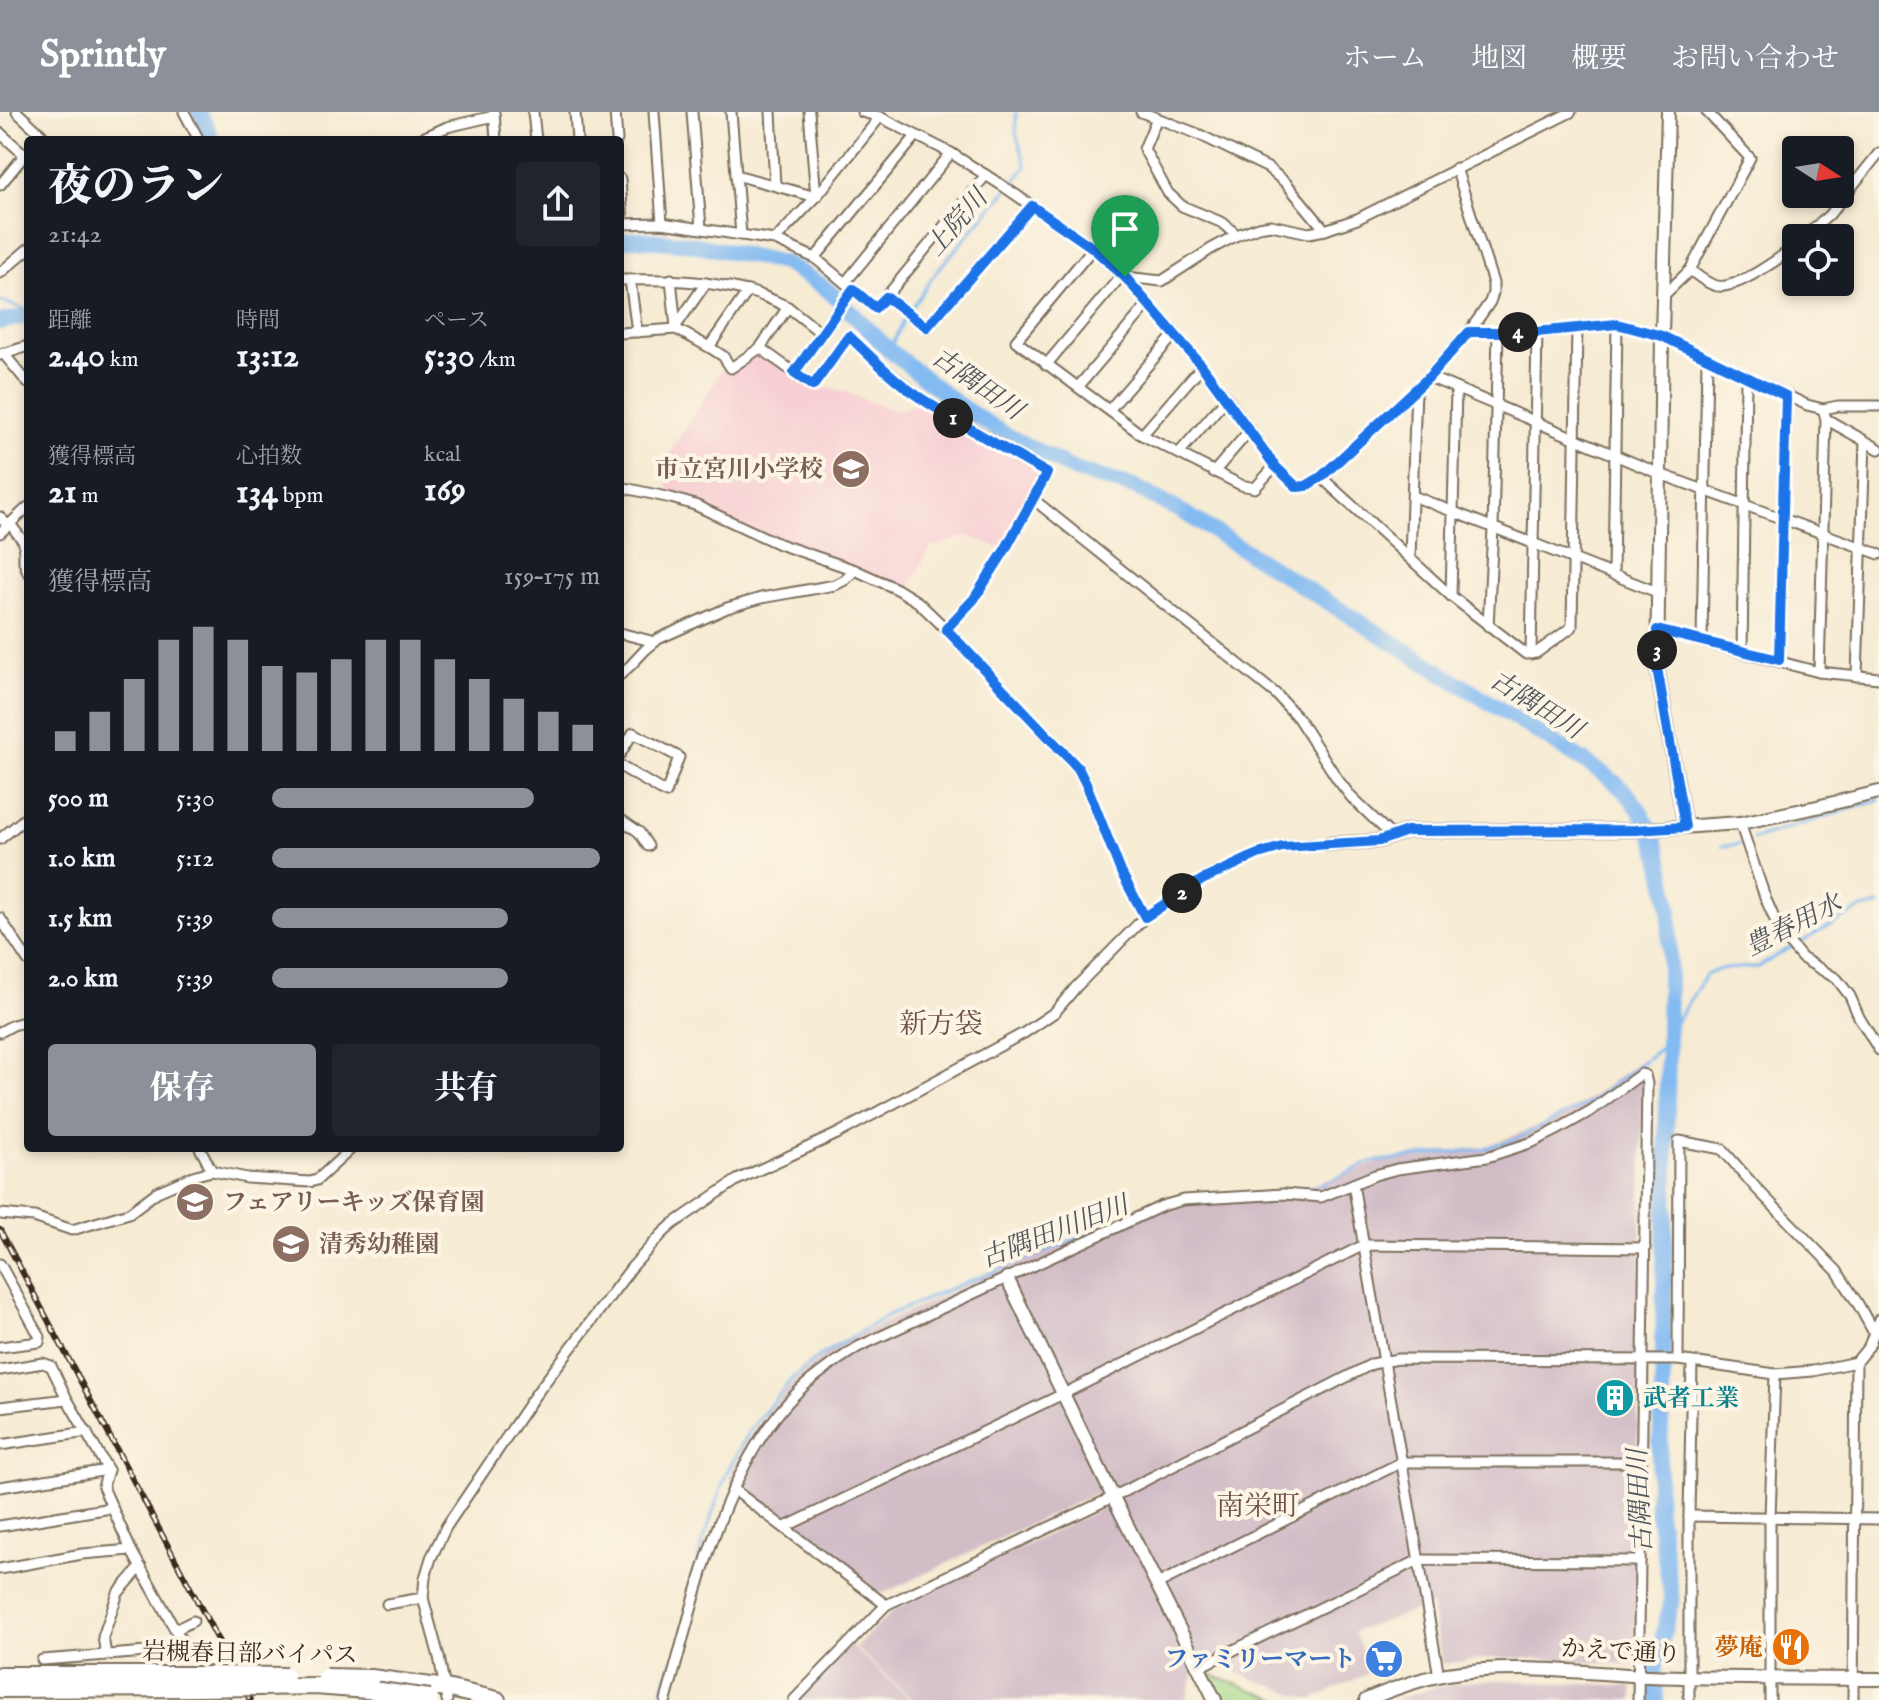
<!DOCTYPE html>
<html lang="ja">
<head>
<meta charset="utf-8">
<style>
  :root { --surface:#171b24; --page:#20242c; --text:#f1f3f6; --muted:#9ea1a6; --accent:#8c9099 }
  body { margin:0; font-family:"IM FELL English","Noto Serif JP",serif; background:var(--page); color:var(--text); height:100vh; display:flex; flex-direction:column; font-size:30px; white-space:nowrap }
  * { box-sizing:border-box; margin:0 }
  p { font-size:26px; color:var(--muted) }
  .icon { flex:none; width:44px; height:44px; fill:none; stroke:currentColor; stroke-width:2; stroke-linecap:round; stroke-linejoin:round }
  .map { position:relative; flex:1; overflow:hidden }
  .drawer { position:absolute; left:24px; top:24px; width:600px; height:1016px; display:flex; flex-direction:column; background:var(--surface); border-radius:8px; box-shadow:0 4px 12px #0003 }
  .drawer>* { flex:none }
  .needle { width:52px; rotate:102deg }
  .tools { position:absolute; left:1782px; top:24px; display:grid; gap:16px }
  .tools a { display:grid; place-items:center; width:72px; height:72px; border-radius:8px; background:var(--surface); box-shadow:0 4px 12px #0003; font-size:40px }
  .pin { position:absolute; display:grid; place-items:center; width:68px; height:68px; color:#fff; margin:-82px -34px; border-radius:50% 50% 50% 0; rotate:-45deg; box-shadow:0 0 8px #0007 }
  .pin .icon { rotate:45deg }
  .km { position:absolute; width:40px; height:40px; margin:-20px; border-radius:50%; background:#222; color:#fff; font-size:22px; line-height:40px; text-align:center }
  .round { display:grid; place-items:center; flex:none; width:84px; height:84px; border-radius:8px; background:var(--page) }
  .summary { display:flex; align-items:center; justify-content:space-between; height:136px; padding:0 24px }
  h1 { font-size:44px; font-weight:800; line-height:60px }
  .stats { display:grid; grid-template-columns:repeat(3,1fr); gap:12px; height:136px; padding:8px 24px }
  .stats div { display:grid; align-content:center }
  .stats b { font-size:34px; font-weight:800 }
  .stats small { font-size:22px; font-weight:400 }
  .stats p { font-size:22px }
  .chart { height:224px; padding:16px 24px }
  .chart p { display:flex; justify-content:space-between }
  .chart svg { width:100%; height:144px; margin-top:8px; stroke:var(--accent); stroke-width:6 }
  .primary-button { display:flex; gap:16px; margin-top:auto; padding:16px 24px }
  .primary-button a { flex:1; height:92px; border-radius:8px; background:var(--accent); color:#fff; font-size:32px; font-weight:800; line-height:92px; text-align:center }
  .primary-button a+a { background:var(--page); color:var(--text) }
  ul { padding:0 24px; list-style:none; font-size:26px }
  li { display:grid; grid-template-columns:128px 96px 1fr; align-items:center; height:60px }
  li i { height:20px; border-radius:10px; background:var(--accent) }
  header { display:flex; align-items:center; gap:48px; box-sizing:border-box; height:112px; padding:0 40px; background:var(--accent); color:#fff }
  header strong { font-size:38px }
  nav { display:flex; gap:44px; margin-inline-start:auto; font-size:28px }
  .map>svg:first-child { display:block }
  .built { fill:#f7cfd3 }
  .industrial { fill:#d2bdc7 }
  .green { fill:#a3d687; stroke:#6f8052; stroke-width:2 }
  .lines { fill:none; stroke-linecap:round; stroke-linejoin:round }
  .stream { stroke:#82baf2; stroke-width:3 }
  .river { stroke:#82baf2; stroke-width:16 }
  .minor-casing { stroke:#7c6e5d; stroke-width:13 }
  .tertiary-casing { stroke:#7c6e5d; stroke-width:16 }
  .trunk-casing { stroke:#7c6e5d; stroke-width:20 }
  .minor { stroke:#fff; stroke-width:9 }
  .tertiary { stroke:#fff; stroke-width:12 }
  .trunk { stroke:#fff; stroke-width:16 }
  .rail-casing { stroke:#3b2a1e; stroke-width:6 }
  .rail { stroke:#fcf5e5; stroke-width:3; stroke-dasharray:9; stroke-linecap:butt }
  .trunk-bridge-casing { stroke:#7c6e5d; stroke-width:20; stroke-linecap:butt }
  .trunk-bridge { stroke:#fff; stroke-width:16 }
  .route-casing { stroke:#fff; stroke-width:16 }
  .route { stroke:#1a73e8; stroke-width:10 }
  .labels { text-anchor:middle; stroke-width:8; stroke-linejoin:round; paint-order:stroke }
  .education-label { font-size:24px; font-weight:bold; fill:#785e54; stroke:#fcf5e5; text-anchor:start }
  .culture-label { font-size:24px; font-weight:bold; fill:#0d838f; stroke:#fcf5e5; text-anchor:start }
  .food-label { font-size:24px; font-weight:bold; fill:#c56008; stroke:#fcf5e5; text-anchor:end }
  .street-label { font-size:24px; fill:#3b2a1e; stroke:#fcf5e5 }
  .shop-label { font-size:24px; font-weight:bold; fill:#366cbe; stroke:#fcf5e5; text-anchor:end }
  .water-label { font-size:26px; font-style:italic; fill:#50555e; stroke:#fcf5e5 }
  .quarter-label { font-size:28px; fill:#705147; stroke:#fcf5e5 }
</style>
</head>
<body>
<header>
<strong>Sprintly</strong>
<nav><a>ホーム</a><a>地図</a><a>概要</a><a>お問い合わせ</a></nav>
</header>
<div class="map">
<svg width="1879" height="1588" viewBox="0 0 1879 1588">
  <rect width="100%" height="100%" fill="#fcf5e5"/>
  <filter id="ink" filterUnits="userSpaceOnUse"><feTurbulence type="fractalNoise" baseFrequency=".0125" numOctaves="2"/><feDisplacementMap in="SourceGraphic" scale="16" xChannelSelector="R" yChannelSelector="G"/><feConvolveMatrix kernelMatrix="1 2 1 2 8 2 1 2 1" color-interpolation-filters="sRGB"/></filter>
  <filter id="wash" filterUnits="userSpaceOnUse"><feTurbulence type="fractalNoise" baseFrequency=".006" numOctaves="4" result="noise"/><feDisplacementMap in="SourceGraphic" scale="32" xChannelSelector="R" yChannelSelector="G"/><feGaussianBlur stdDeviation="1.8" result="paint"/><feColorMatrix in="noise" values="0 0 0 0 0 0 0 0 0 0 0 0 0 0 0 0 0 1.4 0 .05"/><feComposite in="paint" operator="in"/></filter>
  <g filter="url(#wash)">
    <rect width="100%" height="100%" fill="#f6ebd3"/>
    <path class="built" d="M760,236l54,38 28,5 53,20 31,-10 121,72 -42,77 -37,-14 -38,12 -24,46 -235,-96 -9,-33 65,-103 4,6z"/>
    <g class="industrial">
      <path d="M1637,951l6,11 -9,590 -108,-6h-34l-50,6 -11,-59 -77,27 17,40 -60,28 -116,-43 -86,-170 -227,107 -153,-116 19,-36 35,-48 16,-17 28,-24 27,-16 149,-69 159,-62 122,-12 109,-36 91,-11 67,-26 37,-21z"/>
      <path d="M1115,1389l81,165 -10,34h-273l-58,-53 39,-37z"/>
      <path d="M848,1531l63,57h-117z"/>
      <path d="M1499,1568l131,6 3,3v11h-238l40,-13 34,-5z"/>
    </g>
    <path class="green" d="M1210,1562l69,26h-56z"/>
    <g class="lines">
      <g class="stream">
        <path d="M0,189l28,9"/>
        <path d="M910,198l27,-39 86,-100 3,-5 -10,-33v-21"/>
        <path d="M889,238l17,-34"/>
        <path d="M1753,727l126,-39"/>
        <path d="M1722,734l18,-2"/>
        <path d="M1306,1080l65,-30 111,-13 32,-9 77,-38 76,-59 8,-20 31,-48 14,-6 39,-2 15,-10 84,-47 21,-5"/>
        <path d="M694,1473l7,-38 25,-73 24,-44 42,-51 26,-22 69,-41 60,-26 152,-60"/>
        <path d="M660,1588l12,-39"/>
      </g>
      <g class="river">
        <path d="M199,0l14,28"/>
        <path d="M620,128l18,-1 54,5 92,19 37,22 14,11 54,54 68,54 44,28 73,38 63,18 49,26 404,251c15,10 32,21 43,36 25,31 32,72 37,111l-8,495 -5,101 15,92 -18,69 2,31"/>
        <path d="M0,210l28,-6"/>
      </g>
    </g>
  </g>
  <g filter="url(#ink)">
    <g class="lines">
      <defs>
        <g id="minor">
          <path d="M17,0l25,23 -4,5"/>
          <path d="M184,0l15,28"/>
          <path d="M494,0l2,28"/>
          <path d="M533,0l3,28"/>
          <path d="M575,0l2,28"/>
          <path d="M615,0l2,28"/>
          <path d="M654,0l8,111"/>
          <path d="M692,0l9,116"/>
          <path d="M731,0l10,123"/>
          <path d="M771,0l4,73"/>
          <path d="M862,0l18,5 71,36 52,33 90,62 32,29 50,57 52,64 48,68 22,21 9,-1 15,-9 108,-100 40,-45 21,-30 3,-9v-10l-37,-115"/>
          <path d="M1141,0l57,22 70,34 18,15 39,47"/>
          <path d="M1157,6l-13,31 24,44 14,13 41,17 14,12"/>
          <path d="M0,21l25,22"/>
          <path d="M418,28l29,-13 47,-11"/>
          <path d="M736,63l80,22 -7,-85"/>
          <path d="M620,67l3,45"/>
          <path d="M0,73l28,-34"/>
          <path d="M620,112l42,-1 113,17 40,18 60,50 11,-11 41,30 105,-121"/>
          <path d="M1803,126l26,-23 50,-62"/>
          <path d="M775,128l41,-43 64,-80"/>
          <path d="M1093,136l-77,93 126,94 99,50 14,3 20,-22"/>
          <path d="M815,146l101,-122"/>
          <path d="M1690,158c8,6 17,14 27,16 19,4 65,-29 79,-41"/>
          <path d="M0,161l28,-24"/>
          <path d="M1125,165l37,4 49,-32 26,-14 21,-8 13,-2 38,8 16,-3 32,-11 214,-107"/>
          <path d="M671,167l5,48"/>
          <path d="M620,168c43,-1 85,0 127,11 14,3 28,10 41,16"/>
          <path d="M630,168l7,52"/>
          <path d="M845,171l106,-130"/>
          <path d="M1663,184l27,-26 60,-112 -43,-46"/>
          <path d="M886,185l100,-122"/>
          <path d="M676,214l30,-43"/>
          <path d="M1469,220h68l80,-8 45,12 145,69 16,4 15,-3h41"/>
          <path d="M620,221l56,-4 33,18 14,9 8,12 29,-20 53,38 36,-50 25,24 43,35 130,78 -42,77 -31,49 -28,30"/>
          <path d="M709,235l39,-56"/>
          <path d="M760,236l28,-41 33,26"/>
          <path d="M3,241l25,30"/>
          <path d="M0,243l28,-9"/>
          <path d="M1046,253l76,-90"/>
          <path d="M794,261l59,-84"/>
          <path d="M1429,265l231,97 219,80"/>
          <path d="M1078,275l71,-84"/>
          <path d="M1109,298l66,-76"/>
          <path d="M1826,307l53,30"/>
          <path d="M1142,323l60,-69"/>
          <path d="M1179,341l48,-55"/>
          <path d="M1214,360l36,-42"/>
          <path d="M1321,365l130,119 75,58 10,-1 36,-26 5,-298"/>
          <path d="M620,375l51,11 24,7 84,39 76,26 42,19 21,13 28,27 132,139 9,18 34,86 24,45"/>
          <path d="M1413,384l244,96"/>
          <path d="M1033,387l243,195 22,24 40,62 14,18 40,38"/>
          <path d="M0,405l8,9"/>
          <path d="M10,412l14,18v20l4,10"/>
          <path d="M0,421l28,-26"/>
          <path d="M1410,446l6,-169"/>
          <path d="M1613,463l4,-251"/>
          <path d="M1451,484l5,-207"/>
          <path d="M1488,514l5,-98 5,-196"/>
          <path d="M1657,518l162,42 60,6"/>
          <path d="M620,521l35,9"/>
          <path d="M1702,529l5,-282"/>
          <path d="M1742,540l4,-274"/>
          <path d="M1531,542l6,-322"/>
          <path d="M1779,548l7,-264"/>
          <path d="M1819,560l7,-253 -3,-10"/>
          <path d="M620,563l11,-10 14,-15 13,-11 69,-31 34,-10 74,-13 10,-5 10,-10"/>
          <path d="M1857,564l8,-235"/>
          <path d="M620,642l13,-21 46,24 -13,36 -46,-27"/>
          <path d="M620,707l19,13 9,14"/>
          <path d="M1740,711l25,74 15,35 22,26 35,21 13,17 9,21 20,33"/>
          <path d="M0,727l28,-23"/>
          <path d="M0,806l28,43"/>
          <path d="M0,920l13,-7 15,-4"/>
          <path d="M200,1036l12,23"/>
          <path d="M1353,1072l86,492"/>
          <path d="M0,1102l34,3 38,13 57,-17 28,-21 39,-17 16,-4 35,7 63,4 7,-2 35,-32"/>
          <path d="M0,1152l40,73 -1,5 -39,5"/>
          <path d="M1678,1248l1,-219 43,8 35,40 80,82 21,33 16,29"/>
          <path d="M0,1258l43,-7 8,3 16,33 41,71 -5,17 28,63 -49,4 -82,15"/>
          <path d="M0,1295l67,-8"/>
          <path d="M0,1333l87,-13"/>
          <path d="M0,1375l108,-17"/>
          <path d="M733,1377l153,116"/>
          <path d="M1689,1404l190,3"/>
          <path d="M0,1414l111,-18"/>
          <path d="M785,1415l278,-133 301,-149 281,3"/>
          <path d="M1157,1472l245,-122h239"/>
          <path d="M387,1492l36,-6"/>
          <path d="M175,1518l18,-9"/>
          <path d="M186,1537l16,3 5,4 18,39 -3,5"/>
          <path d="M106,1543l-3,-18 15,-44 23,-26"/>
          <path d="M42,1548l144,-11 -55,-99"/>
          <path d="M1199,1555l220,-107 221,1"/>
          <path d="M447,1588l-8,-43 -16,-59 2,-20 6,-20 15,-31 87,-129 99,-131 30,-33 11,-10 64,-44 100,-46 187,-101 31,-21 21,-25 69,-70 57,-37 56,-26 24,-7 46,-3"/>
          <path d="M666,1588c30,-103 56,-239 138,-314 17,-15 35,-27 54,-39l304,-141 21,-6 101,-6 37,3 54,-22 22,-6 90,-12 46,-15 22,-11 37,-21 49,-36 4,1 2,9 -9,616"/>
          <path d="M794,1588l92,-95 227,-108 259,-133 26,-5 280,1 97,14 38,-3 43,-9"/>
          <path d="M1689,1588v-184l3,-154"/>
          <path d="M1770,1588v-183l5,-143"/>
          <path d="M1853,1588l3,-338 13,-16 10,-27"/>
        </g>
        <g id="tertiary">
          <path d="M1668,0l-6,224 -5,332 28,159"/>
          <path d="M1328,732l51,-3 28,-10 228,-1 105,-7 77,-16 62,-15"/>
          <path d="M1007,1166l108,223 100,199"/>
          <path d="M1366,1588c26,-11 53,-21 81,-26 67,-11 134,-1 201,2 77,3 154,2 231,3"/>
        </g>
        <g id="trunk">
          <path d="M0,1563h200"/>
          <path d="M371,1566l75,10 51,12"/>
          <path d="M0,1577l198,-1"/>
        </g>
      </defs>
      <use href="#minor" class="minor-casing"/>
      <use href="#tertiary" class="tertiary-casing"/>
      <use href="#trunk" class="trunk-casing"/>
      <use href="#minor" class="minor"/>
      <use href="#tertiary" class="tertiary"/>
      <use href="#trunk" class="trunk"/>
      <defs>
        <path id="rail" d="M0,1118l250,470"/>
      </defs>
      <use href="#rail" class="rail-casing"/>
      <use href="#rail" class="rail"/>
      <defs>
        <g id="trunk-bridge">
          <path d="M200,1563l86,1"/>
          <path d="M326,1565l45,1"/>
          <path d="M198,1576l117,-2 65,5 50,7"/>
        </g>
      </defs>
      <use href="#trunk-bridge" class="trunk-bridge-casing"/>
      <use href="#trunk-bridge" class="trunk-bridge"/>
    </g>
  </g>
  <g class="lines" filter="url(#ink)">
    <defs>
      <path id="route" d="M1032,94l61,42 32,29 77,89 73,100 22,21 9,-1 15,-9 108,-100 40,-45h68l80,-8 45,12 124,60 -7,264 -122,-30v38l28,159 -50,3 -228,1 -28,10 -97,6 -24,7 -56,26 -57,37 -24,-45 -34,-86 -9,-18 -132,-139 28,-30 31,-49 42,-77c-43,-24 -87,-49 -128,-76 -25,-17 -48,-40 -70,-61l-36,50 -19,-13 59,-84 22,19 11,-11 41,30z"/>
    </defs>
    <use href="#route" class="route-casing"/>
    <use href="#route" class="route"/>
  </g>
  <defs>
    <symbol id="school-disc" viewBox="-11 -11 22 22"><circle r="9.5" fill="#8d6e63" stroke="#fcf5e5"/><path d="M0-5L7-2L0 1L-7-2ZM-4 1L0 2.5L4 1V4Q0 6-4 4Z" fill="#fff"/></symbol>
    <symbol id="building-disc" viewBox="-11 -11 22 22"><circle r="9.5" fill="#0f9aa8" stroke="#fcf5e5"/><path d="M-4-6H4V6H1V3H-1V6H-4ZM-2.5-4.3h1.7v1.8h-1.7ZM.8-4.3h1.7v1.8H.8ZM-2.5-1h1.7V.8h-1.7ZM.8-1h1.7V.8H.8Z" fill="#fff"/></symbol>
    <symbol id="restaurant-disc" viewBox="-11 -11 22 22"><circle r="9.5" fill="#e8710a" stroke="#fcf5e5"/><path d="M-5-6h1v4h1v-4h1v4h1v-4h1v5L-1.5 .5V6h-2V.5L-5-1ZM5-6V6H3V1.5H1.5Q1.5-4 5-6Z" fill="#fff"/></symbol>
    <symbol id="supermarket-disc" viewBox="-11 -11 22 22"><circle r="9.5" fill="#3f7fe0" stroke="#fcf5e5"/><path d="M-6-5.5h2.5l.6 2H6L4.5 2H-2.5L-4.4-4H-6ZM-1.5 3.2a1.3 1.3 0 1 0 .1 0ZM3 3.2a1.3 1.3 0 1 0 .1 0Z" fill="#fff"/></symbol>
  </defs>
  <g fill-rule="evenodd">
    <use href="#school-disc" x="829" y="335" width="44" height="44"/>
    <use href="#school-disc" x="173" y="1068" width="44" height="44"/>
    <use href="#school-disc" x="269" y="1110" width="44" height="44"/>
    <use href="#building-disc" x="1593" y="1264" width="44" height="44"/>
    <use href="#restaurant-disc" x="1769" y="1513" width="44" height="44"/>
    <use href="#supermarket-disc" x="1362" y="1525" width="44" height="44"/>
  </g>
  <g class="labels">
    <g class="education-label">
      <text x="823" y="365" text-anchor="end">市立宮川小学校</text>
      <text x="223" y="1098">フェアリーキッズ保育園</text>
      <text x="319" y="1140">清秀幼稚園</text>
    </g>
    <g class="culture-label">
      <text x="1643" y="1294">武者工業</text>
    </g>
    <g class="food-label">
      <text x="1763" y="1543">夢庵</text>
    </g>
    <g class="street-label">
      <text transform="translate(1621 1539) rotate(3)" y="8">かえで通り</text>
      <text transform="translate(250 1541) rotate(1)" y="8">岩槻春日部バイパス</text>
    </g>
    <g class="shop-label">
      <text x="1356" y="1555">ファミリーマート</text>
    </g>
    <g class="water-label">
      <text transform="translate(956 110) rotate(-49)" y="9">上院川</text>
      <text transform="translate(978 271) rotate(35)" y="9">古隅田川</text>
      <text transform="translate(1537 592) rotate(32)" y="9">古隅田川</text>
      <text transform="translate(1793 812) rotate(-27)" y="9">豊春用水</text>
      <text transform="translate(1054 1119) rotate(-21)" y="9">古隅田川旧川</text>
      <text transform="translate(1639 1389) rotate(-93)" y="9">古隅田川</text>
    </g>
    <g class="quarter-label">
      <text x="941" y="921">新方袋</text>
      <text x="1258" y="1403">南栄町</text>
    </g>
  </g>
</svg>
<div class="tools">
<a><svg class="needle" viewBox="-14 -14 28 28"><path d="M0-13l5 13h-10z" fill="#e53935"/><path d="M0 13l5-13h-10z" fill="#9ea1a6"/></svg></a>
<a><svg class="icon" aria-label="locate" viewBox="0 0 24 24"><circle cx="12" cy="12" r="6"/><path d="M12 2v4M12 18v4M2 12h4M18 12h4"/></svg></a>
</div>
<div class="pin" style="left:1125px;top:165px;background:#1e9e55"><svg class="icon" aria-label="arrive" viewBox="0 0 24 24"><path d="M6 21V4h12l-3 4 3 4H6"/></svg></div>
<b class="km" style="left:953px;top:306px">1</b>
<b class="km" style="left:1182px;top:781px">2</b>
<b class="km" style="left:1657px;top:538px">3</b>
<b class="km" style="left:1518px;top:220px">4</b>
<section class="drawer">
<div class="summary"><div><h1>夜のラン</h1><p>21:42</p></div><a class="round"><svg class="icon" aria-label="share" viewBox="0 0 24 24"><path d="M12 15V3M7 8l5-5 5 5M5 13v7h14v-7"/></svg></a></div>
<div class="stats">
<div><p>距離</p><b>2.40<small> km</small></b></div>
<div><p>時間</p><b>13:12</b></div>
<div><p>ペース</p><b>5:30<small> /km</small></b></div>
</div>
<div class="stats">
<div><p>獲得標高</p><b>21<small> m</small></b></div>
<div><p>心拍数</p><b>134<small> bpm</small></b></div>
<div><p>kcal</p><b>169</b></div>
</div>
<div class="chart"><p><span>獲得標高</span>159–175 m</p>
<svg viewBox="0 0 160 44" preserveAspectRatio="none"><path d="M5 44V38M15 44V32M25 44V22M35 44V10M45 44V6M55 44V10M65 44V18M75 44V20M85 44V16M95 44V10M105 44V10M115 44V16M125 44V22M135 44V28M145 44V32M155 44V36"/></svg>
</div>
<ul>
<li><b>500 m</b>5:30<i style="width:80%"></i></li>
<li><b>1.0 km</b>5:12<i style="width:100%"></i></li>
<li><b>1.5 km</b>5:39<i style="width:72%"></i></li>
<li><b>2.0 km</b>5:39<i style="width:72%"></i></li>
</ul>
<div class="primary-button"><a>保存</a><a>共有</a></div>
</section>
</div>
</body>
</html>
